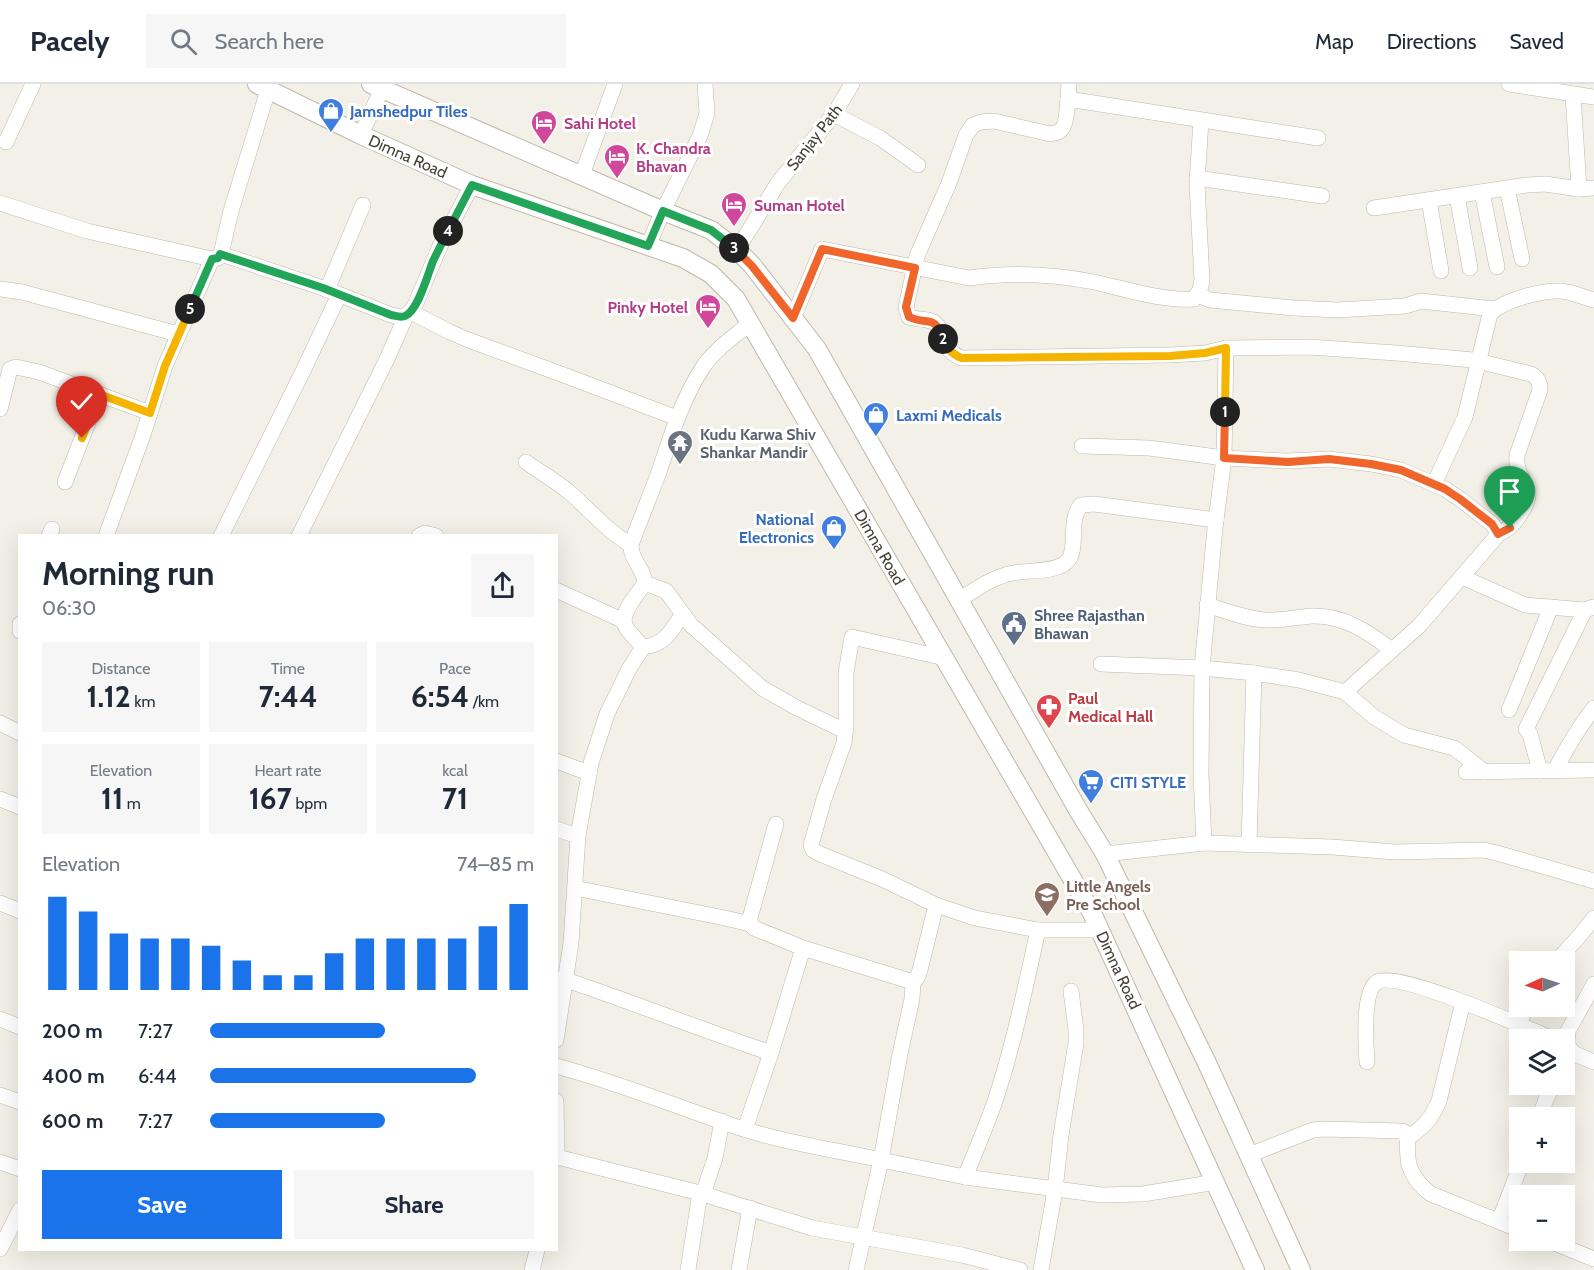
<!DOCTYPE html>
<html lang="en">
<head>
<meta charset="utf-8">
<style>
  :root { --surface:#fff; --page:#f6f6f7; --text:#1f2937; --muted:#747a83; --line:#e0e1e3; --accent:#1a73e8 }
  body { margin:0; font-family:Cabin,sans-serif; background:var(--page); color:var(--text); height:100vh; display:flex; flex-direction:column; font-size:22px; white-space:nowrap }
  * { box-sizing:border-box; margin:0 }
  p { font-size:20px; color:var(--muted) }
  .icon { flex:none; width:33px; height:33px; fill:none; stroke:currentColor; stroke-width:2; stroke-linecap:round; stroke-linejoin:round }
  .map { position:relative; flex:1; overflow:hidden }
  .panel { position:absolute; left:18px; top:450px; width:540px; height:717px; display:flex; flex-direction:column; background:var(--surface); border-radius:0px; box-shadow:0 6px 24px #0002 }
  .panel>* { flex:none }
  .needle { width:39px; rotate:267deg }
  .tools { position:absolute; left:1509px; top:867px; display:grid; gap:12px }
  .tools a { display:grid; place-items:center; width:66px; height:66px; border-radius:0px; background:var(--surface); box-shadow:0 6px 24px #0002; font-size:30px }
  .pin { position:absolute; display:grid; place-items:center; width:51px; height:51px; color:#fff; margin:-62px -26px; border-radius:50% 50% 50% 0; rotate:-45deg; box-shadow:0 0 6px #0007 }
  .pin .icon { rotate:45deg }
  .km { position:absolute; width:30px; height:30px; margin:-15px; border-radius:50%; background:#222; color:#fff; font-size:16px; line-height:30px; text-align:center }
  .round { display:grid; place-items:center; flex:none; width:63px; height:63px; border-radius:0px; background:var(--page) }
  .headline { display:flex; align-items:center; justify-content:space-between; height:102px; padding:0 24px }
  h1 { font-size:33px; font-weight:700; line-height:45px }
  .metrics { display:grid; grid-template-columns:repeat(3,1fr); gap:9px; height:102px; padding:6px 24px }
  .metrics div { display:grid; align-content:center; border-radius:0px; background:var(--page); text-align:center }
  .metrics b { font-size:30px; font-weight:700 }
  .metrics small { font-size:16px; font-weight:400 }
  .metrics p { font-size:16px }
  .chart { height:168px; padding:12px 24px }
  .chart p { display:flex; justify-content:space-between }
  .chart svg { width:100%; height:108px; margin-top:6px; stroke:var(--accent); stroke-width:6 }
  .button { display:flex; gap:12px; margin-top:auto; padding:12px 24px }
  .button a { flex:1; height:69px; border-radius:0px; background:var(--accent); color:#fff; font-size:24px; font-weight:700; line-height:69px; text-align:center }
  .button a+a { background:var(--page); color:var(--text) }
  ul { padding:0 24px; list-style:none; font-size:20px }
  li { display:grid; grid-template-columns:96px 72px 1fr; align-items:center; height:45px }
  li i { height:15px; border-radius:8px; background:var(--accent) }
  header { display:flex; align-items:center; gap:36px; box-sizing:border-box; height:84px; padding:0 30px; background:var(--surface); border-bottom:2px solid var(--line) }
  header strong { font-size:28px }
  nav { display:flex; gap:33px; margin-inline-start:auto; font-size:21px }
  .search { width:420px; height:54px; background:var(--page); display:flex; align-items:center; gap:15px; box-sizing:border-box; padding:0 21px; border-radius:0px; color:var(--muted); font-size:22px }
  .map>svg:first-child { display:block }
  .lines { fill:none; stroke-linecap:round; stroke-linejoin:round }
  .minor-casing { stroke:#beb8aa; stroke-width:16 }
  .tertiary-casing { stroke:#beb8aa; stroke-width:20 }
  .minor { stroke:#fff; stroke-width:15 }
  .tertiary { stroke:#fff; stroke-width:18 }
  .split-1-casing { stroke:#fff; stroke-width:12 }
  .split-2-casing { stroke:#fff; stroke-width:12 }
  .split-3-casing { stroke:#fff; stroke-width:12 }
  .split-4-casing { stroke:#fff; stroke-width:12 }
  .split-5-casing { stroke:#fff; stroke-width:12 }
  .split-6-casing { stroke:#fff; stroke-width:12 }
  .split-1 { stroke:#f0652b; stroke-width:8 }
  .split-2 { stroke:#f5b400; stroke-width:8 }
  .split-3 { stroke:#f0652b; stroke-width:8 }
  .split-4 { stroke:#22a559; stroke-width:8 }
  .split-5 { stroke:#22a559; stroke-width:8 }
  .split-6 { stroke:#f5b400; stroke-width:8 }
  .labels { text-anchor:middle; stroke-width:6; stroke-linejoin:round; paint-order:stroke }
  .shop-label { font-size:16px; font-weight:bold; fill:#366cbe; stroke:#fff; text-anchor:start }
  .hotel-label { font-size:16px; font-weight:bold; fill:#b23c85; stroke:#fff; text-anchor:start }
  .street-label { font-size:16px; fill:#464136; stroke:#fff }
  .worship-label { font-size:16px; font-weight:bold; fill:#5b616d; stroke:#fff; text-anchor:start }
  .service-label { font-size:16px; font-weight:bold; fill:#4e5e75; stroke:#fff; text-anchor:start }
  .health-label { font-size:16px; font-weight:bold; fill:#be3a42; stroke:#fff; text-anchor:start }
  .education-label { font-size:16px; font-weight:bold; fill:#785e54; stroke:#fff; text-anchor:start }
</style>
</head>
<body>
<header>
<strong>Pacely</strong>
<div class="search"><svg class="icon" aria-label="search" viewBox="0 0 24 24"><circle cx="10" cy="10" r="6"/><path d="M15 15l6 6"/></svg>Search here</div>
<nav><a>Map</a><a>Directions</a><a>Saved</a></nav>
</header>
<div class="map">
<svg width="1594" height="1186" viewBox="0 0 1594 1186">
  <rect width="100%" height="100%" fill="#f3f0e7"/>
  <g class="lines">
    <defs>
      <g id="minor">
        <path d="M1069,0c-1,10 -1,42 -9,47 -1,1 -9,3 -10,3l-56,-13 -13,1 -8,3 -7,10 -17,48 -32,73 -11,51 3,10c8,3 21,1 27,7 13,12 1,22 25,34l209,-3 35,-2 21,-5 83,-1 87,6 77,7 58,14c7,4 9,8 9,16l-23,65c-3,29 25,29 2,61 -6,9 -11,14 -21,18"/>
        <path d="M1509,0l85,13"/>
        <path d="M1573,10l6,95"/>
        <path d="M1068,15l250,39"/>
        <path d="M834,30l46,24 38,27"/>
        <path d="M361,51l23,-51"/>
        <path d="M6,58l27,-58"/>
        <path d="M582,91l33,-91"/>
        <path d="M1197,94l125,18"/>
        <path d="M1507,104l15,71"/>
        <path d="M1482,108l15,75"/>
        <path d="M1457,112l13,72"/>
        <path d="M1429,116l12,71"/>
        <path d="M0,119l87,28 125,28 6,-1 3,-4 10,-43 37,-121"/>
        <path d="M1374,124l153,-23 18,-1 34,5 15,-1"/>
        <path d="M648,162l15,-35 37,-75 7,-23 -2,-29"/>
        <path d="M737,166l41,-67 56,-69 18,-30"/>
        <path d="M221,170l102,34 68,27c14,3 18,1 25,-12l24,-57 32,-61"/>
        <path d="M0,205l22,3 156,42"/>
        <path d="M327,206l36,-85"/>
        <path d="M1198,211l12,5 84,8 44,2 67,-4 16,-5 73,8"/>
        <path d="M411,228l39,20 16,7 103,38 108,41"/>
        <path d="M793,234l29,-69 147,29c41,-6 84,-4 125,4 32,7 67,19 100,17l6,-9 2,-10 -5,-96 4,-64"/>
        <path d="M0,325l10,-40 6,-2 23,5 111,41"/>
        <path d="M1082,362l67,2 75,10 64,3 41,-2 42,5 30,6 44,19 15,10 32,25 4,6 2,4 -2,3 -77,89 -74,66"/>
        <path d="M526,378c14,10 30,19 43,30 21,18 38,39 62,53"/>
        <path d="M65,398l34,-88"/>
        <path d="M1434,400l31,-67 25,-103c13,-14 52,-24 71,-23 11,1 22,6 33,9"/>
        <path d="M49,452l3,-7"/>
        <path d="M106,452l37,-101 22,-69 47,-107"/>
        <path d="M221,452l82,-165 36,-76"/>
        <path d="M299,452l87,-175 20,-45"/>
        <path d="M419,452l6,-3 11,3"/>
        <path d="M1462,493l63,28 60,5 8,-3"/>
        <path d="M645,499l21,8 25,34 71,63 35,20 48,23"/>
        <path d="M556,506l68,31"/>
        <path d="M959,516c17,-11 33,-23 54,-27 14,-3 48,0 56,-14 9,-14 -1,-38 12,-54l13,-1 122,16"/>
        <path d="M1207,521c19,6 39,14 59,15 15,1 31,-3 46,-4 32,-1 56,16 80,34"/>
        <path d="M20,540v7"/>
        <path d="M643,563c22,-2 28,-16 40,-33"/>
        <path d="M1101,580l101,4 52,5 -5,171"/>
        <path d="M1254,589l45,7 46,12 29,25 30,18 50,13 31,24"/>
        <path d="M1509,626l42,-103"/>
        <path d="M0,639l20,10"/>
        <path d="M556,677l33,12"/>
        <path d="M1555,686c12,-22 23,-42 39,-62"/>
        <path d="M1540,687l-10,-37 -4,-5 59,-119"/>
        <path d="M1466,688l128,-2"/>
        <path d="M0,715l20,8"/>
        <path d="M556,745l22,7"/>
        <path d="M1204,759l-3,-68 1,-107 13,-140 9,-70 2,-110"/>
        <path d="M1105,770l99,-11 128,4 63,5 89,-2 13,3 97,28"/>
        <path d="M575,804l150,30 25,6"/>
        <path d="M0,819l20,8"/>
        <path d="M936,821l-54,-26 -62,-25 -7,-4 -2,-5 13,-46 20,-56 2,-18v-52l6,-36 93,21"/>
        <path d="M1556,878l25,-28 13,-16"/>
        <path d="M556,895l10,1c69,23 136,50 205,73"/>
        <path d="M913,898l4,-4 3,-8 16,-65 39,13 63,12h62"/>
        <path d="M1594,900l-26,47 -1,13 6,9 21,9"/>
        <path d="M0,935l20,8"/>
        <path d="M1518,940l10,-18"/>
        <path d="M556,956l15,-97 7,-107 13,-73 16,-49 22,-45 14,-22c-6,-7 -13,-13 -17,-20 -8,-13 12,-33 19,-44 -1,-15 -15,-24 -14,-38 9,-25 19,-49 28,-73 12,-36 23,-73 44,-105 12,-18 31,-30 47,-44"/>
        <path d="M1367,978c-1,-16 -5,-70 10,-80 21,-12 152,47 178,58"/>
        <path d="M556,982c64,17 124,42 187,63 44,14 92,21 138,31l19,-106 12,-55 1,-17 -110,-34 -49,-20 -4,-4v-6l26,-94"/>
        <path d="M1564,983l9,-14"/>
        <path d="M0,1011l20,7"/>
        <path d="M556,1017l1,56"/>
        <path d="M1539,1034l8,-21 7,-13"/>
        <path d="M745,1045l26,-76 32,-105"/>
        <path d="M1407,1055c17,-13 24,-19 32,-38l24,-99"/>
        <path d="M1249,1071l64,-25 11,-1 78,2 4,2c2,8 1,16 2,25 1,15 12,28 23,36l89,36"/>
        <path d="M556,1075l1,-2 143,36 112,35 150,27 58,15"/>
        <path d="M0,1078l20,7"/>
        <path d="M965,1093c10,-24 20,-48 29,-73 19,-56 31,-115 44,-174"/>
        <path d="M703,1110l12,-36 7,-37"/>
        <path d="M1499,1137l23,-59"/>
        <path d="M1547,1156l47,19"/>
        <path d="M0,1165l20,-39"/>
        <path d="M532,1186l5,-20"/>
        <path d="M688,1186l12,-77"/>
        <path d="M739,1186l11,-62"/>
        <path d="M856,1186l25,-110 84,17 137,18 41,-1 73,-12"/>
        <path d="M1041,1186l14,-80 6,-55 15,-92v-13l-5,-39"/>
      </g>
      <g id="tertiary">
        <path d="M257,0l104,51 111,50 211,73 28,16 25,25 356,614 163,357"/>
        <path d="M371,0l292,127 48,19 26,20 15,15 65,84 261,461 27,44 102,209 94,207"/>
      </g>
    </defs>
    <use href="#minor" class="minor-casing"/>
    <use href="#tertiary" class="tertiary-casing"/>
    <use href="#minor" class="minor"/>
    <use href="#tertiary" class="tertiary"/>
  </g>
  <g class="lines">
    <defs>
      <path id="split-1" d="M1225,328l-1,46 64,4 41,-3 42,5 30,6 44,19 15,10 32,25 6,10 12,-6"/>
      <path id="split-2" d="M943,255c4,10 8,14 18,19l209,-2 35,-3 21,-5 -1,64"/>
      <path id="split-3" d="M734,164l18,18 41,52 29,-69 93,19 -9,39 3,10c19,9 25,-4 34,22"/>
      <path id="split-4" d="M448,147l24,-46 176,61 15,-35 48,19 23,18"/>
      <path id="split-5" d="M190,225l22,-50 6,-1 2,-4 103,34 68,27c5,1 10,3 14,1 13,-5 23,-42 28,-55 5,-10 10,-20 15,-30"/>
      <path id="split-6" d="M82,354l17,-44 51,19 15,-47 25,-57"/>
    </defs>
    <use href="#split-1" class="split-1-casing"/>
    <use href="#split-2" class="split-2-casing"/>
    <use href="#split-3" class="split-3-casing"/>
    <use href="#split-4" class="split-4-casing"/>
    <use href="#split-5" class="split-5-casing"/>
    <use href="#split-6" class="split-6-casing"/>
    <use href="#split-1" class="split-1"/>
    <use href="#split-2" class="split-2"/>
    <use href="#split-3" class="split-3"/>
    <use href="#split-4" class="split-4"/>
    <use href="#split-5" class="split-5"/>
    <use href="#split-6" class="split-6"/>
  </g>
  <defs>
    <symbol id="shop-pin" viewBox="-11 -11 22 30"><path d="M0 17L-7.5 6A9.5 9.5 0 1 1 7.5 6Z" fill="#3f7fe0" stroke="#fff"/><path d="M-5-2.5h2.3a2.7 3.5 0 0 1 5.4 0H5L5.5 6h-11ZM-1.5-2.5h3a1.5 2.3 0 0 0-3 0Z" fill="#fff"/></symbol>
    <symbol id="hotel-pin" viewBox="-11 -11 22 30"><path d="M0 17L-7.5 6A9.5 9.5 0 1 1 7.5 6Z" fill="#d1479c" stroke="#fff"/><path d="M-6-4.5h1.5V1H6V5H4.5V3h-9V5H-6ZM-4 0a1.8 1.8 0 1 1 3.6 0ZM.5 0V-2.5h3Q6-2.5 6 0Z" fill="#fff"/></symbol>
    <symbol id="temple-pin" viewBox="-11 -11 22 30"><path d="M0 17L-7.5 6A9.5 9.5 0 1 1 7.5 6Z" fill="#6b7280" stroke="#fff"/><path d="M0-6L5-2H3V0L6.5 2.5H4V6H1.5V3h-3V6H-4V2.5H-6.5L-3 0V-2H-5Z" fill="#fff"/></symbol>
    <symbol id="civic-pin" viewBox="-11 -11 22 30"><path d="M0 17L-7.5 6A9.5 9.5 0 1 1 7.5 6Z" fill="#5c6f8a" stroke="#fff"/><path d="M-.6-6.5H3V-4.5H.6V-3L4-1V1h2V6H-6V1h2V-1L-.6-3ZM-1.2 2.5V6h2.4V2.5Z" fill="#fff"/></symbol>
    <symbol id="pharmacy-pin" viewBox="-11 -11 22 30"><path d="M0 17L-7.5 6A9.5 9.5 0 1 1 7.5 6Z" fill="#e0444e" stroke="#fff"/><path d="M-2-6h4v4h4v4h-4v4h-4v-4h-4v-4h4Z" fill="#fff"/></symbol>
    <symbol id="supermarket-pin" viewBox="-11 -11 22 30"><path d="M0 17L-7.5 6A9.5 9.5 0 1 1 7.5 6Z" fill="#3f7fe0" stroke="#fff"/><path d="M-6-5.5h2.5l.6 2H6L4.5 2H-2.5L-4.4-4H-6ZM-1.5 3.2a1.3 1.3 0 1 0 .1 0ZM3 3.2a1.3 1.3 0 1 0 .1 0Z" fill="#fff"/></symbol>
    <symbol id="school-pin" viewBox="-11 -11 22 30"><path d="M0 17L-7.5 6A9.5 9.5 0 1 1 7.5 6Z" fill="#8d6e63" stroke="#fff"/><path d="M0-5L7-2L0 1L-7-2ZM-4 1L0 2.5L4 1V4Q0 6-4 4Z" fill="#fff"/></symbol>
  </defs>
  <g fill-rule="evenodd">
    <use href="#shop-pin" x="316" y="12" width="30" height="40"/>
    <use href="#hotel-pin" x="529" y="24" width="30" height="40"/>
    <use href="#hotel-pin" x="602" y="58" width="30" height="40"/>
    <use href="#hotel-pin" x="719" y="106" width="30" height="40"/>
    <use href="#hotel-pin" x="693" y="208" width="30" height="40"/>
    <use href="#shop-pin" x="861" y="316" width="30" height="40"/>
    <use href="#temple-pin" x="665" y="344" width="30" height="40"/>
    <use href="#shop-pin" x="819" y="429" width="30" height="40"/>
    <use href="#civic-pin" x="999" y="525" width="30" height="40"/>
    <use href="#pharmacy-pin" x="1034" y="608" width="30" height="40"/>
    <use href="#supermarket-pin" x="1076" y="683" width="30" height="40"/>
    <use href="#school-pin" x="1032" y="796" width="30" height="40"/>
  </g>
  <g class="labels">
    <g class="shop-label">
      <text x="350" y="33">Jamshedpur Tiles</text>
      <text x="896" y="337">Laxmi Medicals</text>
      <text x="814" y="441" text-anchor="end">National<tspan x="814" dy="18">Electronics</tspan></text>
      <text x="1110" y="704">CITI STYLE</text>
    </g>
    <g class="hotel-label">
      <text x="564" y="45">Sahi Hotel</text>
      <text x="636" y="70">K. Chandra<tspan x="636" dy="18">Bhavan</tspan></text>
      <text x="754" y="127">Suman Hotel</text>
      <text x="688" y="229" text-anchor="end">Pinky Hotel</text>
    </g>
    <g class="street-label">
      <text transform="translate(814 53) rotate(-52)" y="6">Sanjay Path</text>
      <text transform="translate(408 72) rotate(24)" y="6">Dimna Road</text>
      <text transform="translate(880 463) rotate(60)" y="6">Dimna Road</text>
      <text transform="translate(1119 886) rotate(65)" y="6">Dimna Road</text>
    </g>
    <g class="worship-label">
      <text x="700" y="356">Kudu Karwa Shiv<tspan x="700" dy="18">Shankar Mandir</tspan></text>
    </g>
    <g class="service-label">
      <text x="1034" y="537">Shree Rajasthan<tspan x="1034" dy="18">Bhawan</tspan></text>
    </g>
    <g class="health-label">
      <text x="1068" y="620">Paul<tspan x="1068" dy="18">Medical Hall</tspan></text>
    </g>
    <g class="education-label">
      <text x="1066" y="808">Little Angels<tspan x="1066" dy="18">Pre School</tspan></text>
    </g>
  </g>
</svg>
<div class="tools">
<a><svg class="needle" viewBox="-14 -14 28 28"><path d="M0-13l5 13h-10z" fill="#e53935"/><path d="M0 13l5-13h-10z" fill="#747a83"/></svg></a>
<a><svg class="icon" aria-label="layers" viewBox="0 0 24 24"><path d="M12 4l9 5-9 5-9-5zM3 14l9 5 9-5"/></svg></a>
<a>+</a>
<a>−</a>
</div>
<div class="pin" style="left:1510px;top:444px;background:#1e9e55"><svg class="icon" aria-label="arrive" viewBox="0 0 24 24"><path d="M6 21V4h12l-3 4 3 4H6"/></svg></div>
<div class="pin" style="left:82px;top:354px;background:#d93025"><svg class="icon" aria-label="check" viewBox="0 0 24 24"><path d="M5 12l5 5 9-10"/></svg></div>
<b class="km" style="left:1225px;top:328px">1</b>
<b class="km" style="left:943px;top:255px">2</b>
<b class="km" style="left:734px;top:164px">3</b>
<b class="km" style="left:448px;top:147px">4</b>
<b class="km" style="left:190px;top:225px">5</b>
<section class="panel">
<div class="headline"><div><h1>Morning run</h1><p>06:30</p></div><a class="round"><svg class="icon" aria-label="share" viewBox="0 0 24 24"><path d="M12 15V3M7 8l5-5 5 5M5 13v7h14v-7"/></svg></a></div>
<div class="metrics">
<div><p>Distance</p><b>1.12<small> km</small></b></div>
<div><p>Time</p><b>7:44</b></div>
<div><p>Pace</p><b>6:54<small> /km</small></b></div>
</div>
<div class="metrics">
<div><p>Elevation</p><b>11<small> m</small></b></div>
<div><p>Heart rate</p><b>167<small> bpm</small></b></div>
<div><p>kcal</p><b>71</b></div>
</div>
<div class="chart"><p><span>Elevation</span>74–85 m</p>
<svg viewBox="0 0 160 44" preserveAspectRatio="none"><path d="M5 44V6M15 44V12M25 44V21M35 44V23M45 44V23M55 44V26M65 44V32M75 44V38M85 44V38M95 44V29M105 44V23M115 44V23M125 44V23M135 44V23M145 44V18M155 44V9"/></svg>
</div>
<ul>
<li><b>200 m</b>7:27<i style="width:54%"></i></li>
<li><b>400 m</b>6:44<i style="width:82%"></i></li>
<li><b>600 m</b>7:27<i style="width:54%"></i></li>
</ul>
<div class="button"><a>Save</a><a>Share</a></div>
</section>
</div>
</body>
</html>
